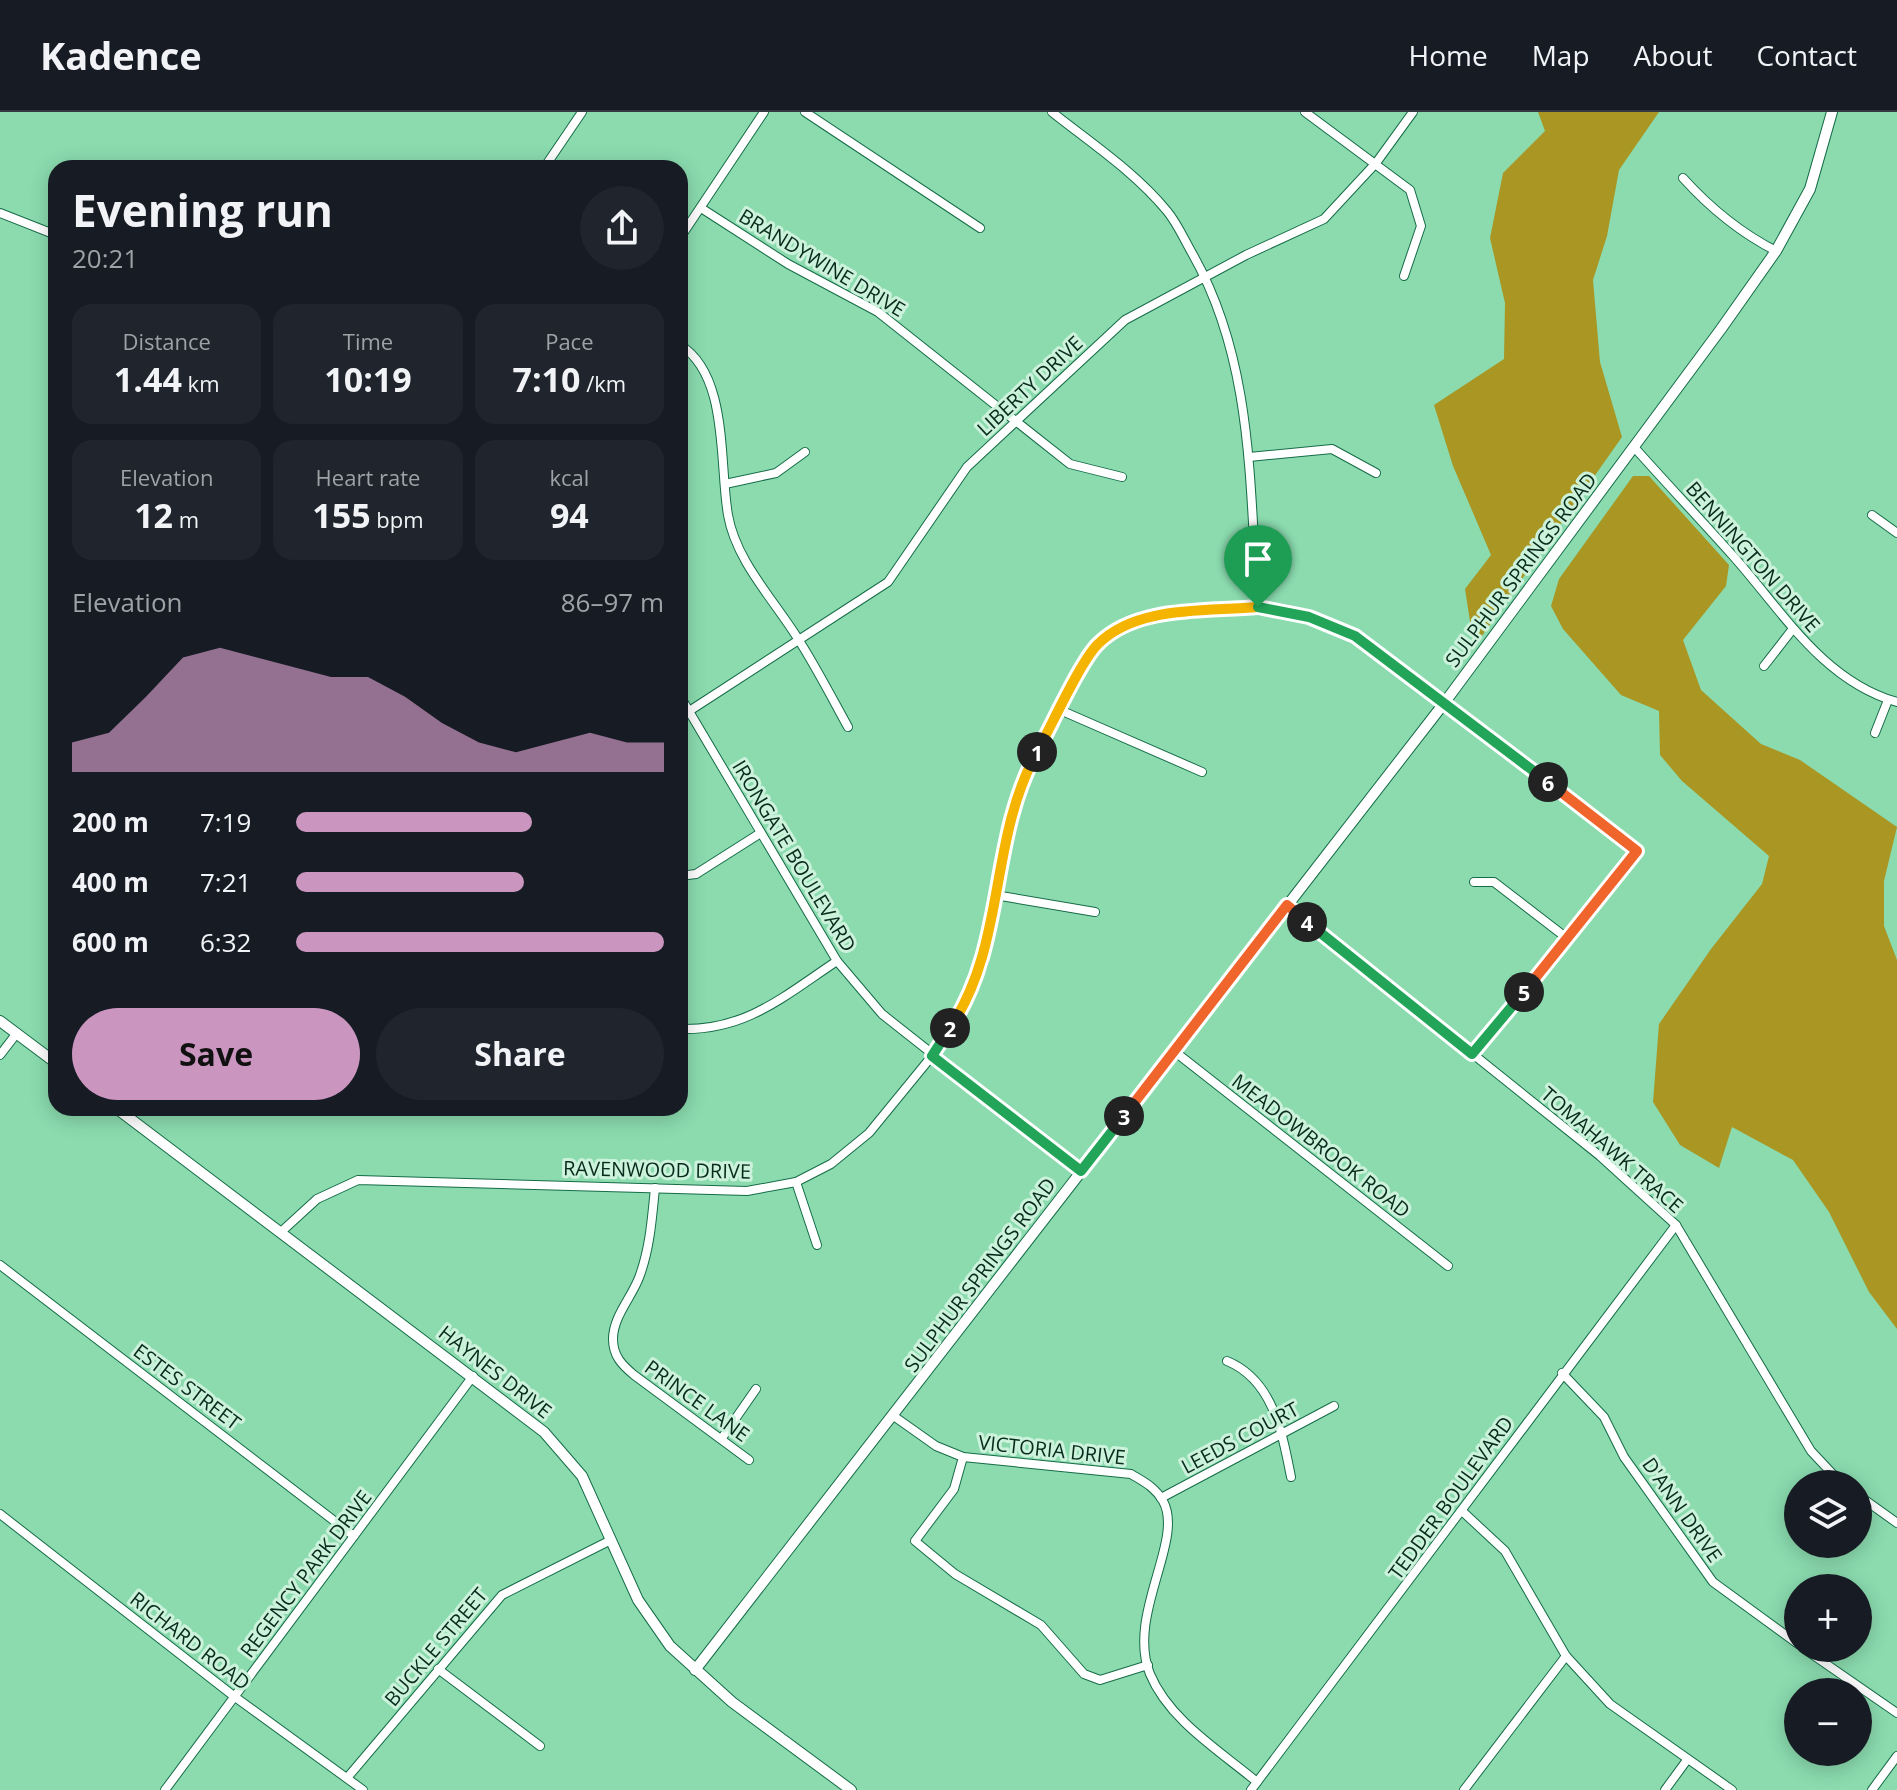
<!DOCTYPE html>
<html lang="en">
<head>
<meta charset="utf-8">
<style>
  :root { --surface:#171b24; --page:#20242c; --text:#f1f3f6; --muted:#9ea1a6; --line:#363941; --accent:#ca96c0 }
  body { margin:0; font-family:"Open Sans",sans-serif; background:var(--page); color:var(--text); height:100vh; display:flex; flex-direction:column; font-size:30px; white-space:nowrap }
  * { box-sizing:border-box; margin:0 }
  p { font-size:26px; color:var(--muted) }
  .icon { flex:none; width:44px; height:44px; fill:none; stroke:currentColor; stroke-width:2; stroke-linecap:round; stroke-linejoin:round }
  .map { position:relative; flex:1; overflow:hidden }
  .details { position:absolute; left:48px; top:48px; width:640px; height:956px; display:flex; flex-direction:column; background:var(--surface); border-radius:24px; box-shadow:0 4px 20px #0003 }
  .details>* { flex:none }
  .controls { position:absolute; left:1784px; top:1358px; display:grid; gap:16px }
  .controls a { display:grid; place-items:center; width:88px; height:88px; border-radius:50%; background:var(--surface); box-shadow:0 4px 20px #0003; font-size:40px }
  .pin { position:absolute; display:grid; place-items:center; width:68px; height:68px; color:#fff; margin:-82px -34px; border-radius:50% 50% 50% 0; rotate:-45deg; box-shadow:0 0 8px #0007 }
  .pin .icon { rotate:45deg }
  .km { position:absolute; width:40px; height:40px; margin:-20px; border-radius:50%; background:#222; color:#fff; font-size:22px; line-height:40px; text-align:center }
  .round { display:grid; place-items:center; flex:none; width:84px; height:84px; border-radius:42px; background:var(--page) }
  .head { display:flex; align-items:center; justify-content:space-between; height:136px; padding:0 24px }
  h1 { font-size:44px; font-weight:700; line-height:60px }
  .metrics { display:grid; grid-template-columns:repeat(3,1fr); gap:12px; height:136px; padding:8px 24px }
  .metrics div { display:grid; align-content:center; border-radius:20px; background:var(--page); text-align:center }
  .metrics b { font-size:34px; font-weight:700 }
  .metrics small { font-size:22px; font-weight:400 }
  .metrics p { font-size:22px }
  .chart { height:224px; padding:16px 24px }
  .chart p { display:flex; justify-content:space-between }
  .chart svg { width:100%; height:144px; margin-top:8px; fill:var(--accent); opacity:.7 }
  .action { display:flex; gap:16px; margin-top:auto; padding:16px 24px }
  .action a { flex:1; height:92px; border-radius:48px; background:var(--accent); color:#111; font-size:32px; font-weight:700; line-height:92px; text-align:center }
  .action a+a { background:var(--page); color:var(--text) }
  ul { padding:0 24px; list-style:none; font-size:26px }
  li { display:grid; grid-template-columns:128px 96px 1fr; align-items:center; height:60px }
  li i { height:20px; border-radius:10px; background:var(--accent) }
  header { display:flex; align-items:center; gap:48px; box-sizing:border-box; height:112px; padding:0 40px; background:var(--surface); border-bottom:2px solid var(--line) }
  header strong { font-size:38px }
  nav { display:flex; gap:44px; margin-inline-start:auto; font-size:28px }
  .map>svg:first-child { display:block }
  .forest { fill:#a99623 }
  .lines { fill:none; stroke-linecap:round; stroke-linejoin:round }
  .minor-casing { stroke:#156c47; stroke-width:10 }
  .tertiary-casing { stroke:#156c47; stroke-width:12 }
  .minor { stroke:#fff; stroke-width:8 }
  .tertiary { stroke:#fff; stroke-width:10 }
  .split-1-casing { stroke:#fff; stroke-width:16 }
  .split-2-casing { stroke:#fff; stroke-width:16 }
  .split-3-casing { stroke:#fff; stroke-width:16 }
  .split-4-casing { stroke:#fff; stroke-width:16 }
  .split-5-casing { stroke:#fff; stroke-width:16 }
  .split-6-casing { stroke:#fff; stroke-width:16 }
  .split-7-casing { stroke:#fff; stroke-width:16 }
  .split-1 { stroke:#f5b400; stroke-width:10 }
  .split-2 { stroke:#f5b400; stroke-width:10 }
  .split-3 { stroke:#22a559; stroke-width:10 }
  .split-4 { stroke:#f0652b; stroke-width:10 }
  .split-5 { stroke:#22a559; stroke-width:10 }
  .split-6 { stroke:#f0652b; stroke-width:10 }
  .split-7 { stroke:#22a559; stroke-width:10 }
  .labels { text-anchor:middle; stroke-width:6; stroke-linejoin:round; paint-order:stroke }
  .street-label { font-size:20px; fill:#082b1b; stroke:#ccf2db }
</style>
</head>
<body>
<header>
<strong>Kadence</strong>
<nav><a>Home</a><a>Map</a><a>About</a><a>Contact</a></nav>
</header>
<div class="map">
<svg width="1897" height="1678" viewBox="0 0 1897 1678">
  <rect width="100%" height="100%" fill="#8bdbaf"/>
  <g class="forest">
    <path d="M1538,0h121l-40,58 -12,66 -14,44 7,82 22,75 -148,210 -9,-58 26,-34 -38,-89 -19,-61 70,-46 1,-56 -15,-65 13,-65 42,-42z"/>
    <path d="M1633,364h16l80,89 -3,21 -43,54 18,50 60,54 39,16 97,67 -13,54v45l13,34v369l-28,-37 -40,-80 -36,-52 -61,-33 -13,41 -39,-23 -27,-43 6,-78 52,-75 51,-65 7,-28 -87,-75 -22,-26 -1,-44 -38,-16 -58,-66 -12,-23 8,-27z"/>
  </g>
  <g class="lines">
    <defs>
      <g id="minor">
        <path d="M805,0l175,116"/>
        <path d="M1052,0c39,31 83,60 115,99 10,12 17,28 25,42 62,109 57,232 66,354"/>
        <path d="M1305,0l105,78 11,36 -17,50"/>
        <path d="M544,56l38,-56"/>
        <path d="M1683,66c28,31 56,54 93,73"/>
        <path d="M701,96l87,56 90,48 192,152 52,13"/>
        <path d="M0,101l56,22"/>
        <path d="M680,126l84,-126"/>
        <path d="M680,233c49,30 39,119 48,170 8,47 48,87 72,127 17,27 32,56 48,85"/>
        <path d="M1634,335c33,37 67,73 100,110 48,54 89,124 163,145"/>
        <path d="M1249,345l83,-8 44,24"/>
        <path d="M725,372l51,-11 29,-21"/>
        <path d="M1872,403l25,18"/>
        <path d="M1764,554l28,-36"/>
        <path d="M680,584l157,265 45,53 199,157"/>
        <path d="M1060,598l142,62"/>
        <path d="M680,605l208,-135 79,-115 158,-147 121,-65 78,-36 52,-56 37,-51"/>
        <path d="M1875,621l13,-33"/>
        <path d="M680,764l16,-2 63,-40"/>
        <path d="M1474,770h20l74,57"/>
        <path d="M995,783l100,17"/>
        <path d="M1287,793l313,251 76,69 135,226 31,33"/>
        <path d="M680,917c66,2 104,-33 157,-68"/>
        <path d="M1174,939l274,215"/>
        <path d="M0,943l17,-22"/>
        <path d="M796,1070l21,63"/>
        <path d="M655,1076c-3,30 -5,59 -15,87 -7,21 -27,41 -27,64 0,17 9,26 21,36l115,85"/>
        <path d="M281,1120l36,-33 41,-19 389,11 49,-9 35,-18 38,-31 63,-77 35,-53 16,-39 29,-156 13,-36 71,-126 20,-16 28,-13 114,-10 51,10 46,19 282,215 -165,203"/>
        <path d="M0,1153l354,271"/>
        <path d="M1227,1249c46,19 55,71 64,116"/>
        <path d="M1562,1261l42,44 20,40 89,125 85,62"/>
        <path d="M895,1305l41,29 27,11 168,17c13,8 24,13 32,27 22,39 -37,114 -13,173 19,46 70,77 107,108"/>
        <path d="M722,1326l34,-49"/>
        <path d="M963,1345l-9,32 -39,52 40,33 86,51 43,49 16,6 48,-15"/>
        <path d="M1858,1383l39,28"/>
        <path d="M1161,1386l173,-92"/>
        <path d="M1462,1399l43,40 61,105 44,48 122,86"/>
        <path d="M0,1402l235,183 128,93"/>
        <path d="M1803,1536l94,65"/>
        <path d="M438,1557l102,77"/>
        <path d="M347,1666l155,-183 109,-55"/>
        <path d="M165,1678l308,-414"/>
        <path d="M1251,1678l425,-565"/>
        <path d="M1464,1678l102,-134"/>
        <path d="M1665,1678l22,-30"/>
        <path d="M1872,1678l25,-34"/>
      </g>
      <g id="tertiary">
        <path d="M0,909l56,42"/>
        <path d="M116,996l428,324 38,44 56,124 32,46 62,56 119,88"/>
        <path d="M695,1558l750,-968 276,-373 55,-78 34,-62 22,-77"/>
      </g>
    </defs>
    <use href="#minor" class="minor-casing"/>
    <use href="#tertiary" class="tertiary-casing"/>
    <use href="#minor" class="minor"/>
    <use href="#tertiary" class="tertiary"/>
  </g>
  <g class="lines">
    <defs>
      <path id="split-1" d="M1037,640c14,-25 43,-90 61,-108 39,-39 108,-32 160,-37"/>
      <path id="split-2" d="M950,916c57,-85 38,-187 87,-276"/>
      <path id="split-3" d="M950,916l-18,28 149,115 43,-55"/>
      <path id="split-4" d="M1124,1004l163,-211 20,17"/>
      <path id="split-5" d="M1307,810l165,132 52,-62"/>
      <path id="split-6" d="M1524,880l113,-141 -89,-69"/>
      <path id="split-7" d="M1258,495l51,10 46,19 193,146"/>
    </defs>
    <use href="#split-1" class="split-1-casing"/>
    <use href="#split-2" class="split-2-casing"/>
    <use href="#split-3" class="split-3-casing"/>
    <use href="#split-4" class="split-4-casing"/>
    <use href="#split-5" class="split-5-casing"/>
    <use href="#split-6" class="split-6-casing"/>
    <use href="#split-7" class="split-7-casing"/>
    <use href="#split-1" class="split-1"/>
    <use href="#split-2" class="split-2"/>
    <use href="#split-3" class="split-3"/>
    <use href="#split-4" class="split-4"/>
    <use href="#split-5" class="split-5"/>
    <use href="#split-6" class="split-6"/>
    <use href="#split-7" class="split-7"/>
  </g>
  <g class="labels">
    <g class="street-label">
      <text transform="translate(822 151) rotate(31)" y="7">BRANDYWINE DRIVE</text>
      <text transform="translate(1030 274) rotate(-43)" y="7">LIBERTY DRIVE</text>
      <text transform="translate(1753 445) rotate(49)" y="7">BENNINGTON DRIVE</text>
      <text transform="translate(1521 458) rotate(-53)" y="7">SULPHUR SPRINGS ROAD</text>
      <text transform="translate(794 744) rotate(59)" y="7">IRONGATE BOULEVARD</text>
      <text transform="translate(1321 1034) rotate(38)" y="7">MEADOWBROOK ROAD</text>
      <text transform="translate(1612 1038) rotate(41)" y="7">TOMAHAWK TRACE</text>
      <text transform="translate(657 1058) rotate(1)" y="7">RAVENWOOD DRIVE</text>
      <text transform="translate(980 1163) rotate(-53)" y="7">SULPHUR SPRINGS ROAD</text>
      <text transform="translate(495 1260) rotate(38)" y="7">HAYNES DRIVE</text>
      <text transform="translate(187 1275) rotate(37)" y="7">ESTES STREET</text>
      <text transform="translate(697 1289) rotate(36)" y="7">PRINCE LANE</text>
      <text transform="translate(1240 1326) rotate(-28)" y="7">LEEDS COURT</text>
      <text transform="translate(1052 1338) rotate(6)" y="7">VICTORIA DRIVE</text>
      <text transform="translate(1451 1386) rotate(-54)" y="7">TEDDER BOULEVARD</text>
      <text transform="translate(1682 1398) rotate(55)" y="7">D'ANN DRIVE</text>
      <text transform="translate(306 1462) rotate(-53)" y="7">REGENCY PARK DRIVE</text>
      <text transform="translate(190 1529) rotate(38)" y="7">RICHARD ROAD</text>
      <text transform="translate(436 1535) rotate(-50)" y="7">BUCKLE STREET</text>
    </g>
  </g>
</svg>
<div class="controls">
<a><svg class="icon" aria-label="layers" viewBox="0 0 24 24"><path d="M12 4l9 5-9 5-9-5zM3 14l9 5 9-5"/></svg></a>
<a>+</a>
<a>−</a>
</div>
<div class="pin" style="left:1258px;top:495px;background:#1e9e55"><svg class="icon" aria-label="arrive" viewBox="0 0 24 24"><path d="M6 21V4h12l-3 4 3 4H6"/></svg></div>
<b class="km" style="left:1037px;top:640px">1</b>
<b class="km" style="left:950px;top:916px">2</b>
<b class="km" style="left:1124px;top:1004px">3</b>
<b class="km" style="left:1307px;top:810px">4</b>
<b class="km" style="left:1524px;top:880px">5</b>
<b class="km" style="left:1548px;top:670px">6</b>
<section class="details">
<div class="head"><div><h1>Evening run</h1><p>20:21</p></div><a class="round"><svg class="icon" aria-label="share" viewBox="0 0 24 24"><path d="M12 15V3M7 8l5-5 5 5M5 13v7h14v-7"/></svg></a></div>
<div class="metrics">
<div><p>Distance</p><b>1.44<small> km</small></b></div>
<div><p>Time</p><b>10:19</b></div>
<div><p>Pace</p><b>7:10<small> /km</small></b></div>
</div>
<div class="metrics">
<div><p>Elevation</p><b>12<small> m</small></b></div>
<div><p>Heart rate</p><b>155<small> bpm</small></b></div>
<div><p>kcal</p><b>94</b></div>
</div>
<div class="chart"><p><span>Elevation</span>86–97 m</p>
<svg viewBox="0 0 160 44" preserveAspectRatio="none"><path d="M0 44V35L10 32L20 21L30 9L40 6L50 9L60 12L70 15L80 15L90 21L100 29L110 35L120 38L130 35L140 32L150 35L160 35V44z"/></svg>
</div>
<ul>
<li><b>200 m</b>7:19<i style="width:64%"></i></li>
<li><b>400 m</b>7:21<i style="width:62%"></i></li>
<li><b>600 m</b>6:32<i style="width:100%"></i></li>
</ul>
<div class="action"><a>Save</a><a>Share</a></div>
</section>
</div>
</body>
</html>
